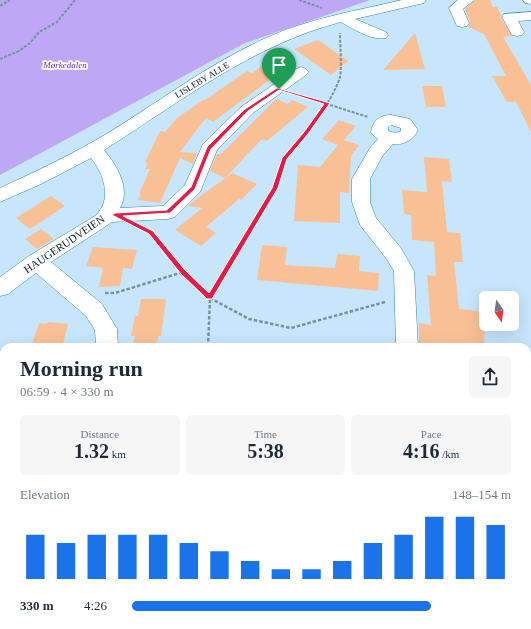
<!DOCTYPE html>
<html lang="en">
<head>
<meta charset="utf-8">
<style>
  :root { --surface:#fff; --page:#f6f6f7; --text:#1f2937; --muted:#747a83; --accent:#1a73e8 }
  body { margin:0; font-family:Georgia,serif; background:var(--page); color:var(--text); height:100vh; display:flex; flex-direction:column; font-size:15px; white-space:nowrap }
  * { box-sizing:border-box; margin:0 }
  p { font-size:13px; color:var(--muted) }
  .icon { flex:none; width:22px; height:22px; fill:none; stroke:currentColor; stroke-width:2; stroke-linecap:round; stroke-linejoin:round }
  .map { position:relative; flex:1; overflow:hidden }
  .drawer { position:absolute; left:0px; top:343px; width:531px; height:286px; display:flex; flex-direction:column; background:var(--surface); border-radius:12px 12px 0 0; box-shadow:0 4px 16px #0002 }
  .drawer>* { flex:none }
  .needle { width:26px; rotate:167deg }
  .controls { position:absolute; left:479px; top:291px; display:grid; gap:8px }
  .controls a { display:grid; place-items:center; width:40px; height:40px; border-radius:6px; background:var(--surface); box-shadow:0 4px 16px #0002; font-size:20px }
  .pin { position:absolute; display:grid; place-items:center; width:34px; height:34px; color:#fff; margin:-41px -17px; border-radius:50% 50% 50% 0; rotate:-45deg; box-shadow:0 0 4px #0007 }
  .pin .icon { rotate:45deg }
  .round { display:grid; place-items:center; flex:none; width:42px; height:42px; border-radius:6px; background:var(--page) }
  .overview { display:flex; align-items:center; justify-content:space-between; height:68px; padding:0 20px }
  h1 { font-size:22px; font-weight:700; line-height:30px }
  .stats { display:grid; grid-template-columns:repeat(3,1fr); gap:6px; height:68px; padding:4px 20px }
  .stats div { display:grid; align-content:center; border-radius:6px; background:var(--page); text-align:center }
  .stats b { font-size:20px; font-weight:700 }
  .stats small { font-size:11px; font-weight:400 }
  .stats p { font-size:11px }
  .chart { height:112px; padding:8px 20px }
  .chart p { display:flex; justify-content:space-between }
  .chart svg { width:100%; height:72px; margin-top:4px; stroke:var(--accent); stroke-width:6 }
  ul { padding:0 20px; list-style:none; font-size:13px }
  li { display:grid; grid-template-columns:64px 48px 1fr; align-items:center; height:30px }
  li i { height:10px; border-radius:5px; background:var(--accent) }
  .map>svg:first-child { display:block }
  .green { fill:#bea7f5 }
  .building { fill:#f9c096 }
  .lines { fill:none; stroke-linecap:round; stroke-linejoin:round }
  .minor-casing { stroke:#3086b5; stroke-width:1 }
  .path-far2 { stroke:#7592a4; stroke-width:2; stroke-dasharray:3 1.5; stroke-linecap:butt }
  .path-far1 { stroke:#7592a4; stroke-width:2.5; stroke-dasharray:3.5 2; stroke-linecap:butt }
  .path { stroke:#7592a4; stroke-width:3; stroke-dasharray:5 2.5; stroke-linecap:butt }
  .minor { fill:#fff; fill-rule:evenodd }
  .route { fill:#e11d48; stroke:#fff; fill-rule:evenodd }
  .labels { text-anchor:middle; stroke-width:3.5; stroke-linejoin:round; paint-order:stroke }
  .far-park-label { font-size:9px; font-style:italic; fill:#6436a9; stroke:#fff }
  .far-street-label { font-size:9px; fill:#031d2b; stroke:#fff }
  .street-label { font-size:11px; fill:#031d2b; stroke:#fff }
</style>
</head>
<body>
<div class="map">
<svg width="531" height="629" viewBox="0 0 531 629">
  <rect width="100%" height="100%" fill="#c7e6fb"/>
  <g class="green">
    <path d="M0,0h370l-125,43 -245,132z"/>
    <path d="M122,625h63v4h-64z"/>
  </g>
  <g class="building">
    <path d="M475,0h15l3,7h4l4,8v3l11,18 -9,1 28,48v47l-15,-30h-9l-15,-26h14l-22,-42 -16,-7 2,-5 -5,-13z"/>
    <path d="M415,33l10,36 -42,1z"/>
    <path d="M318,40l30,21 -17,14 -37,-26z"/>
    <path d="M266,63l17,7 -70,52 -7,-4 -26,34 17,1 -4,11 -13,-6 -20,45 -22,-3 3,-6h-2l11,-25h-5l3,-6 -3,-1 15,-31 5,1 12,-14 26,-18h2l42,-29 5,2z"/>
    <path d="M422,86h20l4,21h-20z"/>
    <path d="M276,99l12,5 4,-4 16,7 -41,34 -5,-2 -37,39 -15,-7 7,-17h4z"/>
    <path d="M339,120l17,6 -12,14 15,5 -8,11 -2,37 -9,-1v31l-46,-2 4,-56 22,2 18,-22 -16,-6z"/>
    <path d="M424,157l25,2 3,23 -10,-1 5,51 13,1 3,29h-9l5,47 26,3 -1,35h-36l-29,-4v-20l12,2 -4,-50 9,1 -2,-34 -22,-2 -1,-25 -7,-1 -2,-24 25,2z"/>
    <path d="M232,173l25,11 -16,16 -2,-1 -33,28 10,6 -15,13 -26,-16 27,-22 -14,-2 3,-3z"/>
    <path d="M51,196l14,10 -35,23 -14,-11z"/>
    <path d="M41,229l13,10 -17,10 -12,-10z"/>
    <path d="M262,245l25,2 -2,18 50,3 2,-14 23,2 -1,15 20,2 -1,18 -121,-11z"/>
    <path d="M93,247l44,3 -5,19 -9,-1 -3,18 -21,1 4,-19 -17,-2z"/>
    <path d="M141,299h25l-5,37h-3l-1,11h-24l2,-11h-4l4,-20h3z"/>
    <path d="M49,322l19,2 -6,23h-31l8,-24 7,1z"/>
  </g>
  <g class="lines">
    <defs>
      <g id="minor">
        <path d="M402,0h24l-2,3 -69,16 31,13 2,3 -2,3c-14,3 -33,-9 -45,-16 -89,23 -161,80 -237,128 13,16 27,38 16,58l43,-2 22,-21 18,-41 38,-37 55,-38 5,-2 5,2 3,3 -3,3 -53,38 -36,37 -17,42 -25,25 -7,2 -56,3 -61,40 51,42 15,25 1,18h-22l-1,-17 -9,-14 -50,-43 -28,21 -8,2v-19l29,-21 66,-40c18,-16 9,-42 -4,-58l-50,26 -41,18v-14c37,-17 73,-34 108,-55 52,-32 102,-70 158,-95 44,-20 90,-27 136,-38z"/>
        <path d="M458,0h16l-11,9 6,14 -2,3 -5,1 -5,-1 -8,-18z"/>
        <path d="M523,0h8v4l-6,-1z"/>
        <path d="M531,12v8l-13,1 6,11 -2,3 -5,1 -5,-1 -10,-18 2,-3z"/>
        <path d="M391,115l19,4 8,11c-5,10 -13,15 -25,14l-10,11 -13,24v23l6,16 25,30 13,23 4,76h-22l-2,-76 -8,-13 -26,-33 -8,-23v-23l18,-31 8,-9 -7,-6c1,-12 8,-18 20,-18zM391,125l10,3v3l-5,2 -8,-2v-4z"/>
        <rect x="0" y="485" width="4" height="26"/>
        <rect x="350" y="625" width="30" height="4"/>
      </g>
    </defs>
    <use href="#minor" class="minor-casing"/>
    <g class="path-far2">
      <path d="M299,0l23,8"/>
      <path d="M0,6l10,-6"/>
      <path d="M0,59l19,-8 11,-8 9,-11 18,-10 18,-22"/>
      <path d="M296,94l72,23"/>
      <path d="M286,156c18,-20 46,-53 54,-79 2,-10 0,-33 0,-44"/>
    </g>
    <g class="path-far1">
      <path d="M146,230l5,3 32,39 27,26 39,21 42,9 94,-26"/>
      <path d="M105,293h10l68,-21"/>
      <path d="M208,347l2,-49 65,-110 9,-30 3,-3"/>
    </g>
    <path class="path" d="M210,629l1,-4"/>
    <use href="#minor" class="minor"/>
  </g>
  <path class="route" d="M277,88l53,15 -22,31 -21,25 -9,29 -66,111h-5l-26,-25 -32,-40 -37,-19 3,-2 52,-3 24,-23 16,-40 38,-38zM279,90l45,14 -20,28 -22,26 -10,30 -63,105 -24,-23 -32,-39 -30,-15 47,-3 25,-24 16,-40 37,-38z"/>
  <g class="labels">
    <g class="far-park-label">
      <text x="65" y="68">Mørkedalen</text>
    </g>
    <g class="far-street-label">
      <text transform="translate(202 80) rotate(-31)" y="3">LISLEBY ALLE</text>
    </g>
    <g class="street-label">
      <text transform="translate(64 244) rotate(-34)" y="4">HAUGERUDVEIEN</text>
    </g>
  </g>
</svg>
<div class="controls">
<a><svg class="needle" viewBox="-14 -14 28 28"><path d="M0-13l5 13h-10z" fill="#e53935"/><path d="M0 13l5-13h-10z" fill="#747a83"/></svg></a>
</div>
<div class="pin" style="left:279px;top:89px;background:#1e9e55"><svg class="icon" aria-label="arrive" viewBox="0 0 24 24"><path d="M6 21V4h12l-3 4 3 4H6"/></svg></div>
<section class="drawer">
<div class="overview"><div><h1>Morning run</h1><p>06:59 · 4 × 330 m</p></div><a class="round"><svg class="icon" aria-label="share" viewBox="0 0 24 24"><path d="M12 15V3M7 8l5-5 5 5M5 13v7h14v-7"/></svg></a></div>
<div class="stats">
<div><p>Distance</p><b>1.32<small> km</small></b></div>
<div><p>Time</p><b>5:38</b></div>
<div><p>Pace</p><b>4:16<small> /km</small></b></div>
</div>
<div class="chart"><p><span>Elevation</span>148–154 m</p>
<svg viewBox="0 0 160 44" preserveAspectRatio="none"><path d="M5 44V17M15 44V22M25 44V17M35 44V17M45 44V17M55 44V22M65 44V27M75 44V33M85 44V38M95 44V38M105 44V33M115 44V22M125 44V17M135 44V6M145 44V6M155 44V11"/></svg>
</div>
<ul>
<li><b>330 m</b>4:26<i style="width:79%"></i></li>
</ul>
</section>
</div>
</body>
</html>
